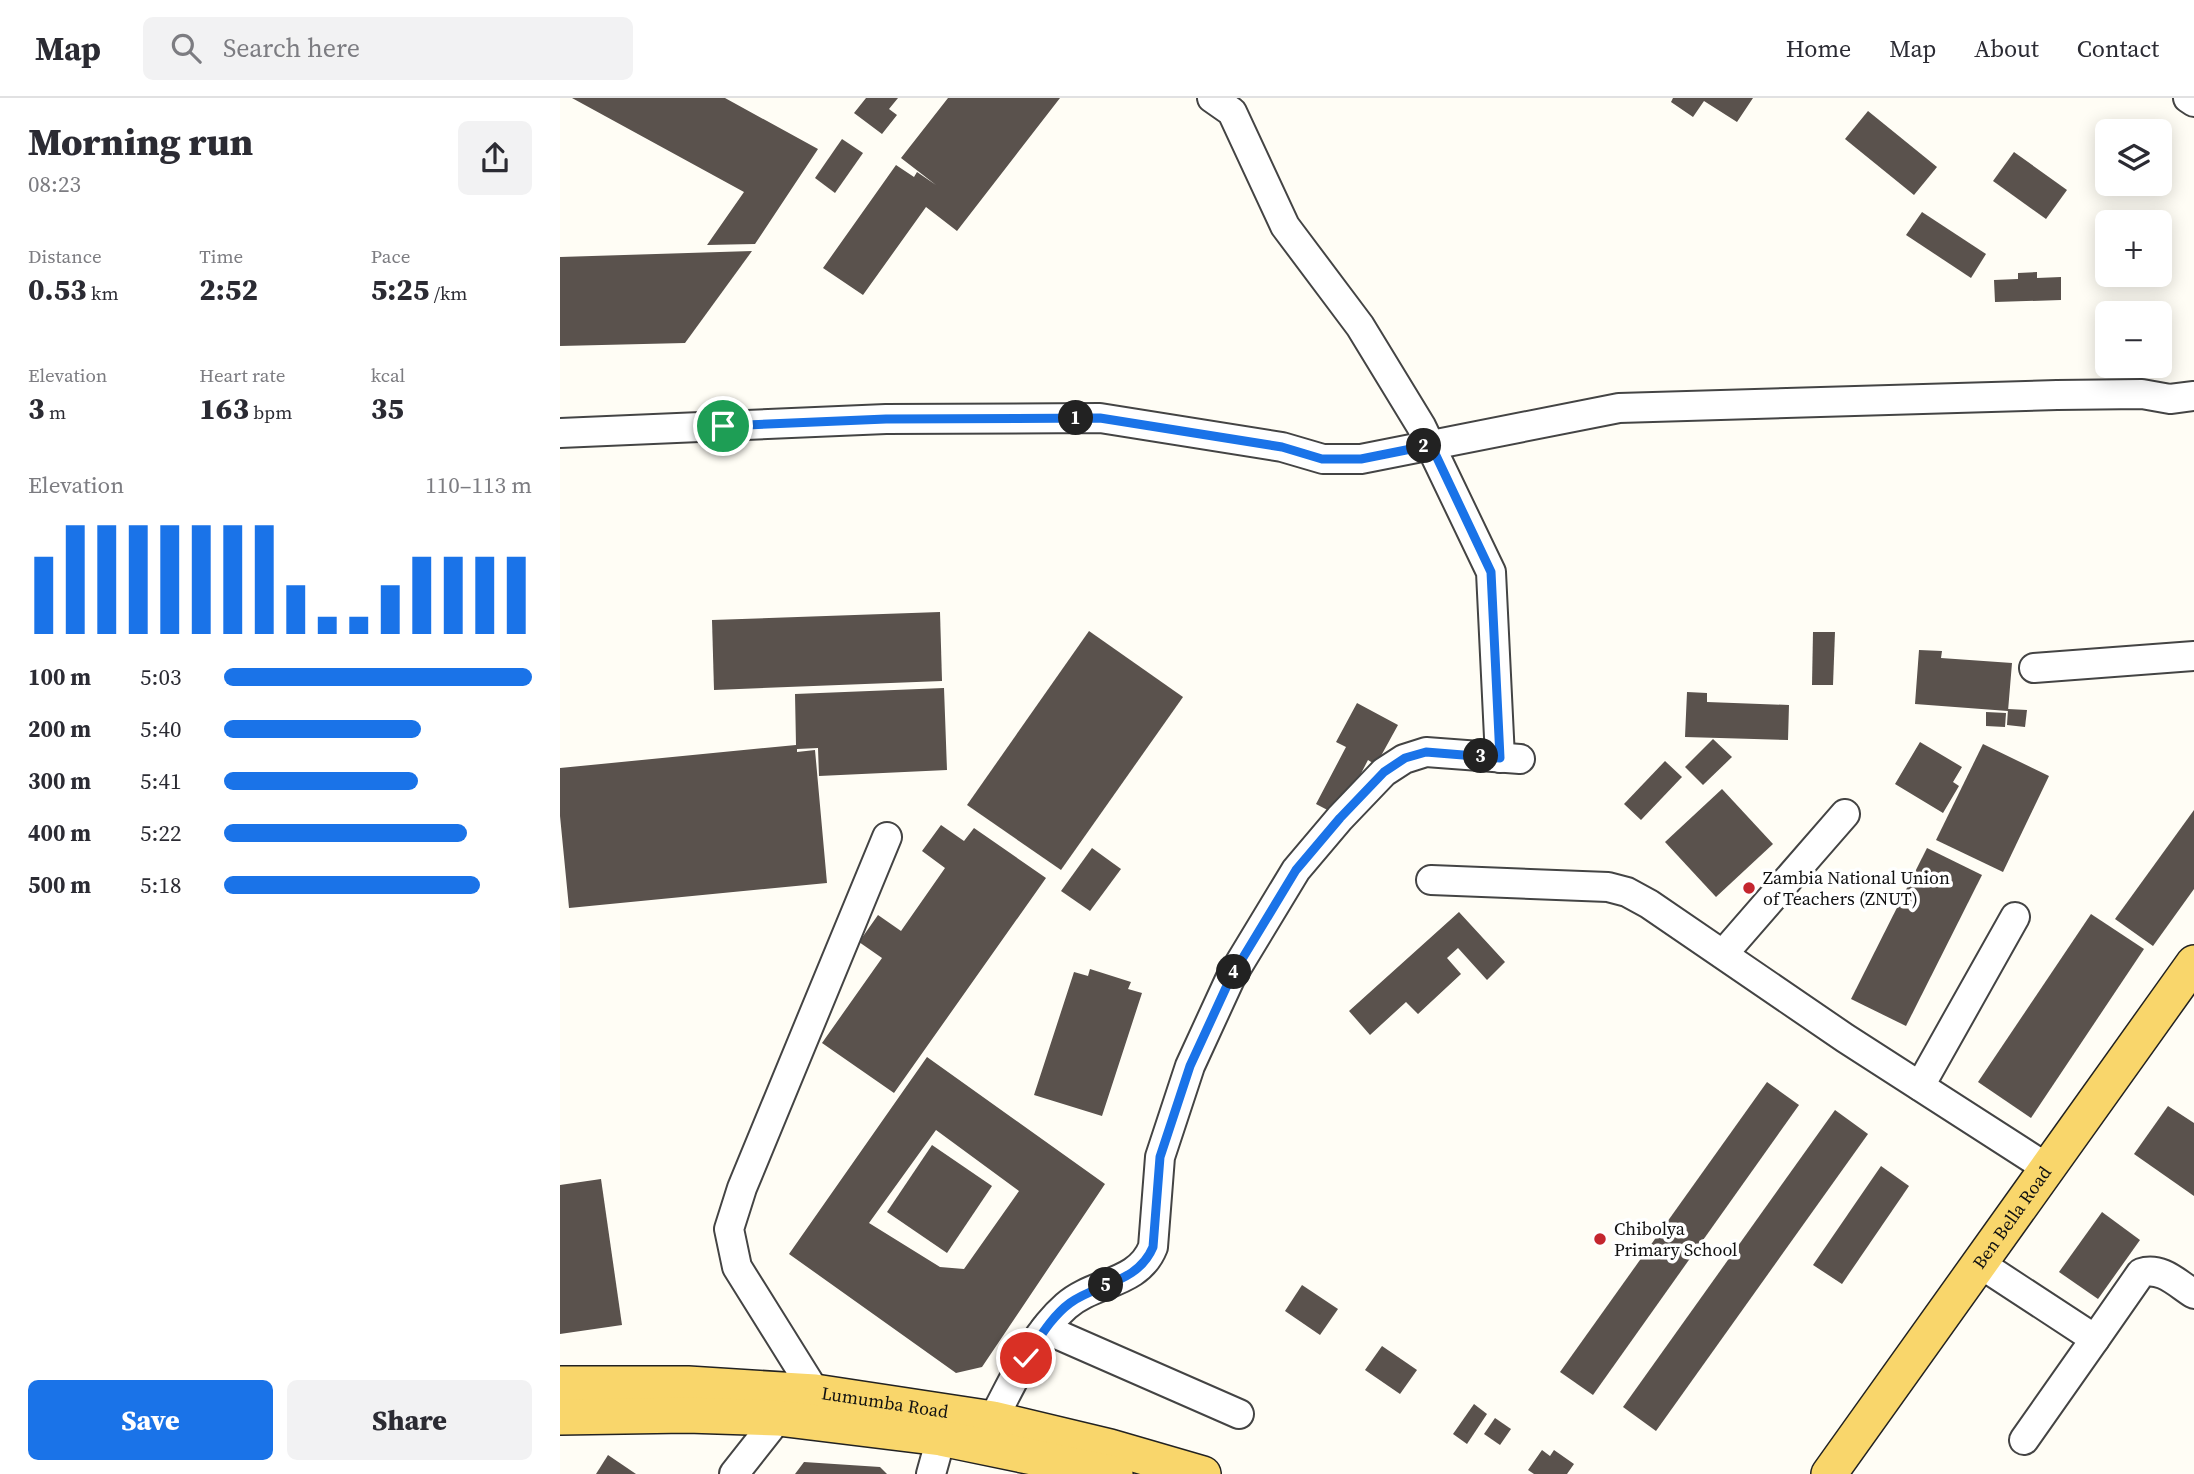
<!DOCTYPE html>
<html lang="en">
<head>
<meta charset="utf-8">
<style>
  :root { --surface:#fff; --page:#f2f2f3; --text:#2b2b33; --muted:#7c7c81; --line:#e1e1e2; --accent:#1a73e8 }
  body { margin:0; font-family:"Source Serif 4",serif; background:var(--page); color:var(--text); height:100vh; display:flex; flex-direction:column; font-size:26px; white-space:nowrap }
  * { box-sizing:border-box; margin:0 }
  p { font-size:23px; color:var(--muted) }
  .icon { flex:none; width:38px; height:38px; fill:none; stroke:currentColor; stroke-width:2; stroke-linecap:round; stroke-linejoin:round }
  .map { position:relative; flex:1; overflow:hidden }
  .side { display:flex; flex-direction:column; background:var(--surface); width:560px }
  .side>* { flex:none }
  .fabs { position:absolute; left:1535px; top:21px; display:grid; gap:14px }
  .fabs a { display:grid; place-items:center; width:77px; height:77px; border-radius:10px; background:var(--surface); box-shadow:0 4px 18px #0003; font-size:35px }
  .pin { position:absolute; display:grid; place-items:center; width:60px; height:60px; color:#fff; margin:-30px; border:4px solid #fff; border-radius:50%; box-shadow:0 2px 7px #0007 }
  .km { position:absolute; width:35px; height:35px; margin:-18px; border-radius:50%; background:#222; color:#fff; font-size:19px; line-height:35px; text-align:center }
  .round { display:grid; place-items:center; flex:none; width:74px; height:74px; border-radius:10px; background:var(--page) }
  .overview { display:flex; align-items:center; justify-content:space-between; height:119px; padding:0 28px }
  h1 { font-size:38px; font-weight:800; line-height:52px }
  .stats { display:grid; grid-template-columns:repeat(3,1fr); gap:10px; height:119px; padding:7px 28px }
  .stats div { display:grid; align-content:center }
  .stats b { font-size:30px; font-weight:800 }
  .stats small { font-size:19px; font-weight:400 }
  .stats p { font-size:19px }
  .chart { height:196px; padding:14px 28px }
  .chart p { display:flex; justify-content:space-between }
  .chart svg { width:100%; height:126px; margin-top:7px; stroke:var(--accent); stroke-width:6 }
  .button { display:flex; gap:14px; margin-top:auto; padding:14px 28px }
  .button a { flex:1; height:80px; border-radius:10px; background:var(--accent); color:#fff; font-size:28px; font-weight:800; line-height:80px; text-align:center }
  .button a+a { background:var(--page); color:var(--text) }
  ul { padding:0 28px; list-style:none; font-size:23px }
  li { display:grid; grid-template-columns:112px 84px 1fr; align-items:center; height:52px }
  li i { height:18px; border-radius:9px; background:var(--accent) }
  header { display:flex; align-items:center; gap:42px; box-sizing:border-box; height:98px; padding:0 35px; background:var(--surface); border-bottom:2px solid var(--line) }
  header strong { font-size:33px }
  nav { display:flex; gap:38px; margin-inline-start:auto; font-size:24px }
  .search { width:490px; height:63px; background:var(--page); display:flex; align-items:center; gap:18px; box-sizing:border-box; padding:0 24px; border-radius:10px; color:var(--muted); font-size:26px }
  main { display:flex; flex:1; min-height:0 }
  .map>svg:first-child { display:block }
  .building { fill:#5a524d; fill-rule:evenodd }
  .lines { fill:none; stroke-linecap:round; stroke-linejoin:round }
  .minor-casing { stroke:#444; stroke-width:32 }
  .major-casing { stroke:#222; stroke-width:38 }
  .minor { stroke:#fff; stroke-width:28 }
  .major { stroke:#f9d66b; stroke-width:35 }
  .route-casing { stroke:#fff; stroke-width:14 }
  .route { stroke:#1a73e8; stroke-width:9 }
  .poi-dot { fill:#c4262e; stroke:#fff; stroke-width:2.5 }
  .labels { text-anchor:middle; stroke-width:7; stroke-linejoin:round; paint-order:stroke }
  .poi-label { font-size:18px; fill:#111; stroke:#fff; text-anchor:start }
  .street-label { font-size:18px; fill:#111; stroke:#fff }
</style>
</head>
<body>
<header>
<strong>Map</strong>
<div class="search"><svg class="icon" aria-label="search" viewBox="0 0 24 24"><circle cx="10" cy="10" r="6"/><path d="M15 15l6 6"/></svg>Search here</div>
<nav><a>Home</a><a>Map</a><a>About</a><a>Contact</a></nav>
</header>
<main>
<section class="side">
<div class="overview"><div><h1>Morning run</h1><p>08:23</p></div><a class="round"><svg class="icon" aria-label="share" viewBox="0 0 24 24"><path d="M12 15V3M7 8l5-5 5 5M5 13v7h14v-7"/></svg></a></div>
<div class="stats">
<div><p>Distance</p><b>0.53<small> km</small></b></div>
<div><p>Time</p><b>2:52</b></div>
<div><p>Pace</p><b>5:25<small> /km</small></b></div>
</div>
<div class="stats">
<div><p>Elevation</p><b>3<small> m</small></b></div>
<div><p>Heart rate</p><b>163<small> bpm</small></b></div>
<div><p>kcal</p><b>35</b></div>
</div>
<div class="chart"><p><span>Elevation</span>110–113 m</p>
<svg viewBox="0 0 160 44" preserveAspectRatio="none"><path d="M5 44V17M15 44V6M25 44V6M35 44V6M45 44V6M55 44V6M65 44V6M75 44V6M85 44V27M95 44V38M105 44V38M115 44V27M125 44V17M135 44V17M145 44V17M155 44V17"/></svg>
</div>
<ul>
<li><b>100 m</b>5:03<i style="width:100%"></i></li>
<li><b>200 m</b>5:40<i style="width:64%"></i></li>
<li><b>300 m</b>5:41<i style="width:63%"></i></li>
<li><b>400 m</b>5:22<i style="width:79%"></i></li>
<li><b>500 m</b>5:18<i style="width:83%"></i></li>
</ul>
<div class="button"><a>Save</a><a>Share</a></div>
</section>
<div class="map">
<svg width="1634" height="1376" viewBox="0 0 1634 1376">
  <rect width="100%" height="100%" fill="#fffdf5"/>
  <g class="building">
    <path d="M12,0h153l93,51 -63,95 -48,1 37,-53z"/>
    <path d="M306,0h32l-9,11 8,6 -15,19 -28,-21z"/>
    <path d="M388,0h112l-103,133 -31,-24 -63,88 -40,-27 73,-103 18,12 3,-5 19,13 -35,-27z"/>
    <path d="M1113,0h80l-16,24 -33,-21 -11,16 -22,-15z"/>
    <path d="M1308,13l69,56 -23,28 -69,-56z"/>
    <path d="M282,41l21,14 -28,40 -20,-15z"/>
    <path d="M1454,54l53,38 -21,29 -53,-38z"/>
    <path d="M1362,114l64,42 -15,24 -65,-43z"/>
    <path d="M192,153l-67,92 -125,3v-89z"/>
    <path d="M1477,174v6l24,-1v23l-66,2 -1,-22 24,-1v-6z"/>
    <path d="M380,514l2,69 -228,9 -2,-70z"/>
    <path d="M529,533l94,66 -122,173 -94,-65z"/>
    <path d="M1253,534h22l-2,53h-21z"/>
    <path d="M1359,552l23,1 -1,7 71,5 -4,48 -93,-7z"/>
    <path d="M384,590l3,82 -128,6 -1,-28 -21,1v3l18,-2 12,133 -258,25 -9,-92v-48l236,-23 -1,-51z"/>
    <path d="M1127,594l20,1v9l82,3 -1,35 -103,-3z"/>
    <path d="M797,605l41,22 -22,40 -8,-5 -29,56 -23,-12 30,-57 -10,-5z"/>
    <path d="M1448,611l19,1 -2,17 -18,-2z"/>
    <path d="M1426,614l20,1 -1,14 -19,-1z"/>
    <path d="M1153,641l19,18 -29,28 -18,-18z"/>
    <path d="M1360,644l42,25 -9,15 6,4 -16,27 -48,-29z"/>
    <path d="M1423,646l66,32 -46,96 -67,-32z"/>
    <path d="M1105,663l17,16 -41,43 -17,-16z"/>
    <path d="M1162,691l51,55 -57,53 -51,-55z"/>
    <path d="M1634,712v79l-41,57 -38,-27z"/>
    <path d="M381,727l23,16 10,-13 72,50 -152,215 -72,-50 60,-85 -23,-16 19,-27 23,16 44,-63 -23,-17z"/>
    <path d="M532,750l29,21 -31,42 -29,-20z"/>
    <path d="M1367,750l55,27 -76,151 -55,-27z"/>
    <path d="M899,814l46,50 -18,18 -29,-32 -11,10 14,16 -43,40 -12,-12 -36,33 -21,-24z"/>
    <path d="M1531,816l53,35 -113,169 -53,-36z"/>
    <path d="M530,871l41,13 -3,7 14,4 -40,123 -68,-21 40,-123 14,4z"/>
    <path d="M367,959l178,127 -123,183 -26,6 -167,-119zM376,1032l83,61 -55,78 -24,-2 -71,-44z"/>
    <path d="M1207,984l32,23 -206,290 -33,-23z"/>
    <path d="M1608,1008l26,17v73l-60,-42z"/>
    <path d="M1275,1012l33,24 -212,297 -33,-24z"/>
    <path d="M372,1047l60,41 -45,67 -60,-41z"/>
    <path d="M1321,1068l28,20 -67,98 -29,-19z"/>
    <path d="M41,1081l21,146 -62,9v-149z"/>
    <path d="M1542,1114l38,28 -42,59 -39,-27z"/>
    <path d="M742,1187l36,24 -18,26 -35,-24z"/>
    <path d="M822,1248l35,24 -17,24 -35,-24z"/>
    <path d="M914,1306l13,10 -20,30 -14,-10z"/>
    <path d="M935,1320l16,11 -11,16 -16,-11z"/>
    <path d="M982,1352l8,6 4,-6 20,14 -7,10h-33l-6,-4z"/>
    <path d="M48,1357l28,19h-40z"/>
    <path d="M244,1364l76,5 7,7h-92z"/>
  </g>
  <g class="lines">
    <defs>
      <g id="minor">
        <path d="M652,0l20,14 53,114 75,100 61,100 70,146 9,186"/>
        <path d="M1628,0l6,4"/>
        <path d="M0,335l326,-14 214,-1 182,29 41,12h38l258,-51 438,-13 85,-1 28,5 24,-3"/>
        <path d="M1474,570l160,-12"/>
        <path d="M871,782l177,7 19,5 22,12 196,134 202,130"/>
        <path d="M1164,855l121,-139"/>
        <path d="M1360,988l95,-169"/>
        <path d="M1419,1165l116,76 46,-66c20,-7 37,11 53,21"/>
        <path d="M485,1231l194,85"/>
        <path d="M255,1294l-78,-125 -8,-38 13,-41 145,-351"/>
        <path d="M433,1321c21,-39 40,-84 73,-113 28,-25 72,-21 87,-59l7,-90 30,-91 40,-87 66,-109 44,-52 44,-46 20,-13 22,-7 94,7"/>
        <path d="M1464,1342l71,-101"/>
        <path d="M174,1376l44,-56"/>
        <path d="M371,1376l10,-36"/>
      </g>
      <g id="major">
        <path id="s1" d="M0,1286h128l127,8 178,27 117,28 93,27"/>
        <path d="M0,1319l127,-2 91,3 163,20 174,36"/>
        <path id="s2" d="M1269,1376l365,-511"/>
      </g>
    </defs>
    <use href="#minor" class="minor-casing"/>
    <use href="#major" class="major-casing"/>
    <use href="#minor" class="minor"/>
    <use href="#major" class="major"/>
  </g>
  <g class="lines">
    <defs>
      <path id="route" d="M163,328l163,-7 214,-1 182,29 40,12h39l70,-14 60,127 9,186 -74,-6 -21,6 -21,14 -44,46 -44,52 -66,109 -40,87 -30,91 -7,90c-15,36 -55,36 -83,56 -19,14 -31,36 -44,55"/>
    </defs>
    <use href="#route" class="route-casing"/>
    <use href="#route" class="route"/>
  </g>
  <g class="poi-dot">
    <circle cx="1189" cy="790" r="7"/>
    <circle cx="1040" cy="1141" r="7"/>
  </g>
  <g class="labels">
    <g class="poi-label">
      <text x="1203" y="786">Zambia National Union<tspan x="1203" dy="21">of Teachers (ZNUT)</tspan></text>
      <text x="1054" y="1137">Chibolya<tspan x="1054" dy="21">Primary School</tspan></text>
    </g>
    <g class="street-label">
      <text dy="6" stroke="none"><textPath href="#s2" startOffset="315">Ben Bella Road</textPath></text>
      <text dy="6" stroke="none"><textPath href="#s1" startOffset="326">Lumumba Road</textPath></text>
    </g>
  </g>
</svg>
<div class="fabs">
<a><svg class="icon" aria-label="layers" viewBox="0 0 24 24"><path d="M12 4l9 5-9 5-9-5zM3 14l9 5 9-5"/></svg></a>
<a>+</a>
<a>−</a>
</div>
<div class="pin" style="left:163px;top:328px;background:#1e9e55"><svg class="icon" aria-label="arrive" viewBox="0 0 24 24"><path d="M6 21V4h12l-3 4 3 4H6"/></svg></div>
<div class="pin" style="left:466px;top:1260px;background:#d93025"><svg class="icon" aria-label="check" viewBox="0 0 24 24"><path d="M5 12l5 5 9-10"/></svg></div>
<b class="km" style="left:516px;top:320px">1</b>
<b class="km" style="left:864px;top:348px">2</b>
<b class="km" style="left:921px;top:658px">3</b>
<b class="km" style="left:674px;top:874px">4</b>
<b class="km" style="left:546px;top:1187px">5</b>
</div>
</main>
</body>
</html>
